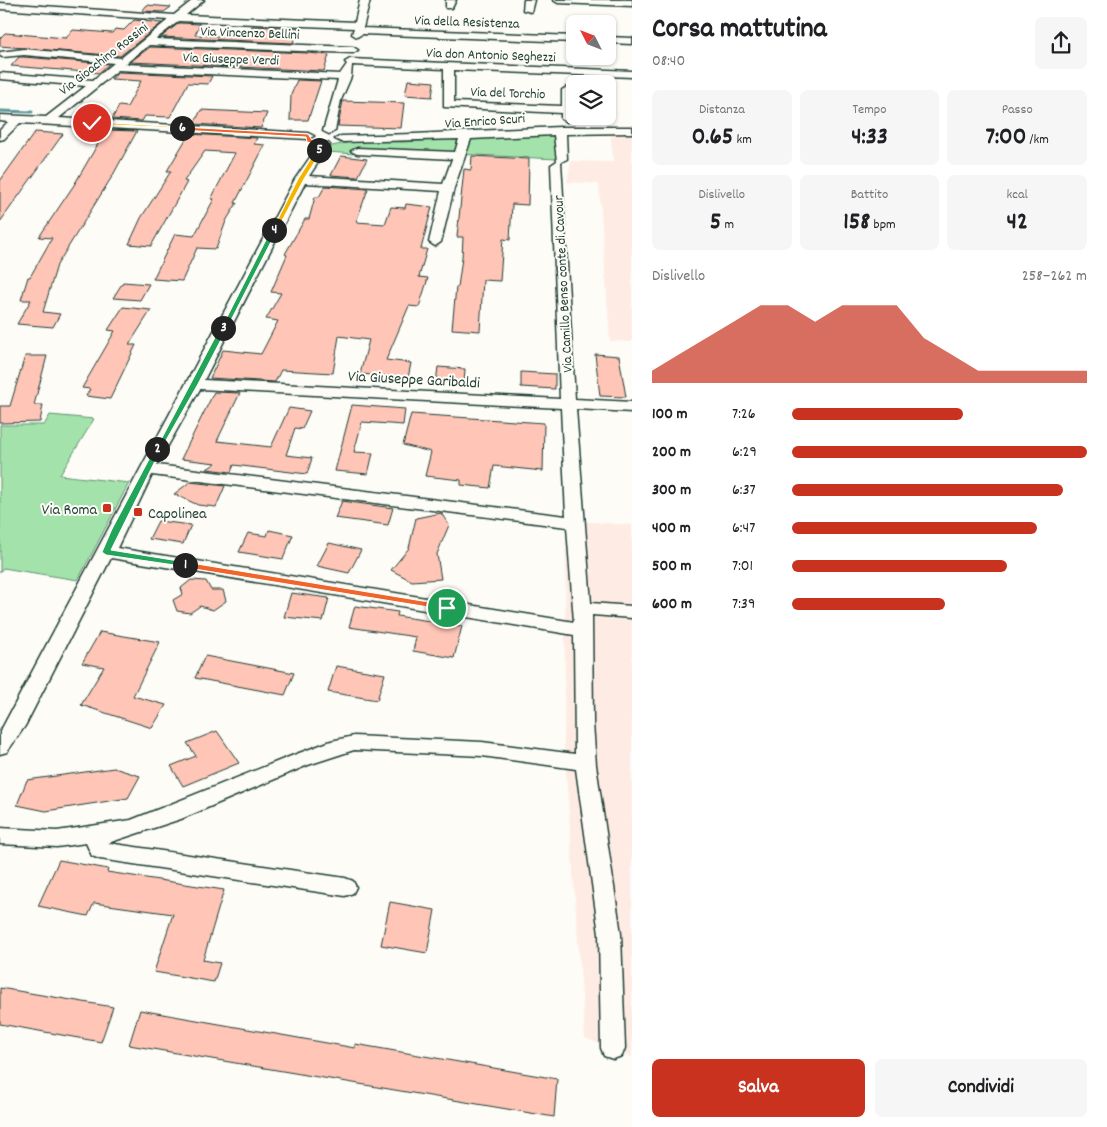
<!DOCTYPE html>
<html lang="it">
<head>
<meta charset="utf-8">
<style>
  :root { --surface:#fff; --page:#f6f6f6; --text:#202124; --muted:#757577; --accent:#c8321e }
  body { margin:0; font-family:Dekko,sans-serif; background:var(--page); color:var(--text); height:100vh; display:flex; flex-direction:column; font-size:19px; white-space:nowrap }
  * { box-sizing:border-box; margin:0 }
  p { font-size:16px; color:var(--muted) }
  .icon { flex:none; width:28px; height:28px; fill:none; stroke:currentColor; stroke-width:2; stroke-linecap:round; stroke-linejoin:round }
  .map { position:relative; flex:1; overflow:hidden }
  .drawer { display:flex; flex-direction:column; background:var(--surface); width:475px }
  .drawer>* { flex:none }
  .needle { width:32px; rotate:312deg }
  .tools { position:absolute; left:566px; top:15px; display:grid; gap:10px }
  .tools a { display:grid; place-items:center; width:50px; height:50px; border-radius:8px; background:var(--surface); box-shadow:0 1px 4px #0004; font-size:25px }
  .pin { position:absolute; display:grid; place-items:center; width:42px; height:42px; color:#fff; margin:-21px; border:2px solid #fff; border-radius:50%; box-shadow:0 1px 5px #0007 }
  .km { position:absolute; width:25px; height:25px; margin:-12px; border-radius:50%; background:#222; color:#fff; font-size:14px; line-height:25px; text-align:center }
  .round { display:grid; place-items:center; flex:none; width:52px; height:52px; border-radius:8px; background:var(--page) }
  .overview { display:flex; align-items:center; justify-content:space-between; height:85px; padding:0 20px }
  h1 { font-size:28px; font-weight:700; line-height:38px }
  .stats { display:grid; grid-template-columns:repeat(3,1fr); gap:8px; height:85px; padding:5px 20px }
  .stats div { display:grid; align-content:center; border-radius:8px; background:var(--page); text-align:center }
  .stats b { font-size:25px; font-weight:700 }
  .stats small { font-size:14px; font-weight:400 }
  .stats p { font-size:14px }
  .chart { height:140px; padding:10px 20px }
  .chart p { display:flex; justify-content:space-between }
  .chart svg { width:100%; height:90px; margin-top:5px; fill:var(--accent); opacity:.7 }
  .action { display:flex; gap:10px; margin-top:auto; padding:10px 20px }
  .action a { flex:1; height:58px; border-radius:8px; background:var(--accent); color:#fff; font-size:20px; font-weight:700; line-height:58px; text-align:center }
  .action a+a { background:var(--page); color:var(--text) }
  ul { padding:0 20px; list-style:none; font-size:16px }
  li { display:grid; grid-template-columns:80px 60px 1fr; align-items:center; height:38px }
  li i { height:12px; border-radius:6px; background:var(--accent) }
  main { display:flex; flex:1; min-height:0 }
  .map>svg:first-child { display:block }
  .built { fill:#feece4 }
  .green { fill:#a3e2aa; stroke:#61906f }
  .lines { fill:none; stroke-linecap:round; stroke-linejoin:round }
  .stream { stroke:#5c9998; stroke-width:3 }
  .building { fill:#ffc5b6; stroke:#1f3d34 }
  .street-casing { stroke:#1f3d34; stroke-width:3 }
  .street { fill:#fdfcf7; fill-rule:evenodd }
  .split-1 { fill:#f0652b; stroke:#fff }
  .split-2 { fill:#22a559; stroke:#fff }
  .split-3 { fill:#22a559; stroke:#fff }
  .split-4 { fill:#22a559; stroke:#fff }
  .split-5 { fill:#f5b400; stroke:#fff }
  .split-6 { fill:#f0652b; stroke:#fff }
  .split-7 { fill:#f5b400; stroke:#fff }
  .poi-dot { fill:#c8321e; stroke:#fdfcf7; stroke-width:2 }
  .labels { text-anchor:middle; stroke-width:4; stroke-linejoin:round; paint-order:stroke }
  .far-street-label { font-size:14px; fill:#1f3d34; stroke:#fdfcf7 }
  .street-label { font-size:16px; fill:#1f3d34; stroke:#fdfcf7 }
  .poi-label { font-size:16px; fill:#1f3d34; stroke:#fdfcf7; text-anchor:end }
</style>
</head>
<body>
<main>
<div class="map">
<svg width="632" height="1127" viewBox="0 0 632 1127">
  <rect width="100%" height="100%" fill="#fdfcf7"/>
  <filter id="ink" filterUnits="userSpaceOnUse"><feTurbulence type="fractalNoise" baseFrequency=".02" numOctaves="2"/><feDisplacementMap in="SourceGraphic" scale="10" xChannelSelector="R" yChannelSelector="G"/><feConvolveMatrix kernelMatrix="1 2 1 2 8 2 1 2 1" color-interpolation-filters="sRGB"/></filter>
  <g filter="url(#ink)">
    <g class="built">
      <path d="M610,128h22v214l-22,-1 -11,-157 -32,-2 4,-21 42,1z"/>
      <path d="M566,520l66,5v532l-47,-19 -21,-293z"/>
    </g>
    <g class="green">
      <path d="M557,133v26l-201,-10 -2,5 -26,-2 4,-6 24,-5 47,1z"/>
      <path d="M50,415l44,4 -34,56 69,8 -51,97 -75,-12 -3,4v-147h44z"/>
    </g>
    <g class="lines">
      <path class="stream" d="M0,111l32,1"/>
    </g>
    <g class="building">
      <path d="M147,5l24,2 -7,5 -22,-1z"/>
      <path d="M134,20l28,3 -42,33 -120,-10v-8l5,-5 61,5 7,-8 39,3 3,-4 9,1z"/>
      <path d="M179,23l21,1 -5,11 39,2h14l4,-11 46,2 -5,15 -132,-6z"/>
      <path d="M150,47l158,6 21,2 -5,16 -194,-9z"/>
      <path d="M19,57h5l85,7 -10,9 -88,-7z"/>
      <path d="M119,72l93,4 -4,8 -20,-1 -18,34 -25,-1 -3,5 -30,-2 7,-13 8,1 14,-26 -30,-2z"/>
      <path d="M297,80l24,1 -13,39h-18l1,-25z"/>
      <path d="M408,80l26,2 -2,15 -27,-2z"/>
      <path d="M343,101l61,2 -3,25 -63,-2z"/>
      <path d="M201,110l66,3 -6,15 -67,-4z"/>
      <path d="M106,130l31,1 -24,44 -56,90 -14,47 17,2 -7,13 -36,-3 14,-24h-10l7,-23h2l22,-39 -13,-1 35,-52z"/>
      <path d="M35,132l28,2 -63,88v-41z"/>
      <path d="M189,134l68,4 -3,6 11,1 -30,58h2l-11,18 -10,28 -19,-1 -15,33 -29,-2 22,-45 19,2 20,-37h-3l24,-46 -30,-2 -21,30 3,1 -36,64 -22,-2 12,-26 30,-47h-4z"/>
      <path d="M341,156l26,3 -9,18 -27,-2z"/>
      <path d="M472,156l57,3 -1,46 -16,-1 -2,36 -7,-1 -3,42 -17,-1 -3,51 -28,-2 4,-42h2l4,-29 1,-21h-6l7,-68 7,1z"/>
      <path d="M325,186l43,3 -12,33 29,2 6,-17 14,1 1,-4 26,3 -11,42h6l-8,28 9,1 -9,29 -10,-1 -23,54 25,3 -3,15 -48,-4 9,-34 -30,-4 -6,37 -52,-3 -6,12 -65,-4 13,-28 38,4 17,-33 -12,-2 15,-26 -10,-1 16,-37 -2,-1 20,-35h4l6,-22h4z"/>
      <path d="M123,282l26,2 -9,16 -27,-2z"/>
      <path d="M123,307l28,3 -22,35h7l-26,54 -24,-3 4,-7 -8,-1 33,-57 -7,-1z"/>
      <path d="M595,354l24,2 7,41 -26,-1z"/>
      <path d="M25,356h22l-13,49h9l-3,17 -40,1v-17h10z"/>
      <path d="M438,367l27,2 -1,14 -28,-1z"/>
      <path d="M521,372l34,2v15l-34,-2z"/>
      <path d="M214,392l26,1 -23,48 54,6 18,-39 21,3 -8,18 -7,-1 -9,27 26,3 -5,16 -73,-9 -3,7 -24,-3 9,-6 -35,-4z"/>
      <path d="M352,405l53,4 -2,16 -41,-3 -8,30 19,1 -5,21 -33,-3z"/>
      <path d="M411,414l133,9 -1,48 -49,-5 -4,22 -29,-3v-5l-36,-4 6,-24 -28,-7z"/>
      <path d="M190,482l35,4 -9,21 -18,-2 -24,-11z"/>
      <path d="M342,501l51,7 -5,17 -53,-7z"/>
      <path d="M441,513l8,12 -12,29 4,25 -29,2 -21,-11 18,-22 7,-30z"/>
      <path d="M158,521l33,4 -8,19 -34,-5z"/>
      <path d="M269,530l24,5 -10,24 -44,-7 9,-19 19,3z"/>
      <path d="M329,543l32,7 -12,23 -32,-7z"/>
      <path d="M191,580l15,1 5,9h12l3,11 -13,9 -13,-4 -10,7 -13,-2 -4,-11 10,-6 -2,-6z"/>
      <path d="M291,593l38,5 -6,23 -39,-4z"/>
      <path d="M355,606l43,6 -1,4 65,10 -8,32 -41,-7 3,-14 -67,-10z"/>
      <path d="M100,632l60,10 -27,54 33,9 -14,23 -71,-23 23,-38 -22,-4z"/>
      <path d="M205,656l89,17 -9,22 -90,-17z"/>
      <path d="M336,666l49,8 -8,26 -49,-8z"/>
      <path d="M217,731l22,32 -56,23 -12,-20 25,-10 -9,-13z"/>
      <path d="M114,768l26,8 -12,22 -82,13 -29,-6 10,-25z"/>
      <path d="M59,860l49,9 -1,3 117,18 -21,70 17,3 -6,19 -60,-10 19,-58 -79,-11 -6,13 -50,-10z"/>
      <path d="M390,902l45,8 -8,43 -46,-8z"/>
      <path d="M0,988l113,19 -12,35 -101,-18z"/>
      <path d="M140,1010l215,38v-4l202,35 -3,38 -425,-72z"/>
    </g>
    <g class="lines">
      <defs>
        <g id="street">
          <path d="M193,0h11l-18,15 169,7 5,-22h10l-7,28 212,8v6l-213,-8 -5,3 -5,-3 2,-6 -175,-7 -23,18 197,8 5,3 -5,3 -204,-8 -24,19 215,10 7,-10 -2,-2 5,-3 282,12v6l-178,-7v32l108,4v-16l5,-3 4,1 2,31 -6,3 -6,-3v-6l-117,-6v-38l-92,-4 -1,12 -10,23 -6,31 -6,3 -6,-3 15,-51 -220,-10 -59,48 249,15 6,3 -6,3 -288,-16 -16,16 -4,1v-10l8,-8 -8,-1v-6l46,2 40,-31 -86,-7v-6l93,7 21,-17 -90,-8 -21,2 -3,-1v-4l24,-3 97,9 47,-38 -168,-11v-6l174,12z"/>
          <path d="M446,0h10l-4,8h-6z"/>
          <path d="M524,0h10l-3,12 -8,-2z"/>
          <path d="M553,0h79v6l-74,-3z"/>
          <path d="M608,37l24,1v6l-24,-1z"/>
          <path d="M560,127h72v6l-66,1 1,25 -6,3 14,237 57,3v10l-56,-3 15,194 41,3v12l-40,-3 1,108 3,42 25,169 4,114 -3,8 -9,3 -9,-3 -3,-8 -2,-114 -23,-165 -94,-13 -128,-6 -46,15 -127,54 -73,24 237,35 8,3 3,6 -3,6 -8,3 -245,-37 -8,-3 -6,-13 -29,4 -57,-3v-16l57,3 74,-11 163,-65 37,-14 23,-5 128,6 93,12 -1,-119 -463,-77 -86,168 -18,26 -7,2v-22l295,-553 25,-36h8l2,2 -21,31 134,8 9,-25 -95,-5 -6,-3 6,-3 98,4 4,-13 -118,3 -6,-3 6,-3 73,-2zM554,135l3,26 -6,4 9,234 -356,-19 101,-197 136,8 -12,51 6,4 6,-4 13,-54 17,-49zM200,389l361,19 5,108 -409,-51zM152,475l415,52 7,95 -457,-74z"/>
        </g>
      </defs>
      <use href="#street" class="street-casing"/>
      <use href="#street" class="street"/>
    </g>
  </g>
  <path class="split-1" d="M185,562l262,43 4,3 -4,2 -265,-43v-4z"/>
  <path class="split-2" d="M155,448l6,1 -50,101 74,12 3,1v4l-82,-12 -4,-3 10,-23z"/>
  <path class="split-3" d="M223,326l4,2 -29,56 -37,65 -6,2 65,-123z"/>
  <path class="split-4" d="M274,228l3,2 -50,98 -6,1 50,-99z"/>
  <path class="split-5" d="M317,149l5,1 -18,29 -27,51 -5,1 26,-52z"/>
  <path class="split-6" d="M182,127l126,7 4,6 14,4 -7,8 -2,-2 3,-5 -13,-3 -1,-5 -126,-7z"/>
  <path class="split-7" d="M92,122l90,5 3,1 -94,-4z"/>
  <g class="poi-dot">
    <rect x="102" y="503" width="10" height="10" rx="2.5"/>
    <rect x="133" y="507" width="10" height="10" rx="2.5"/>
  </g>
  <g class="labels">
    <g class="far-street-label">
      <text transform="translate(467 21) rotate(2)" y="5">Via della Resistenza</text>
      <text transform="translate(250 32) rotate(2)" y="5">Via Vincenzo Bellini</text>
      <text transform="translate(491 54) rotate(2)" y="5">Via don Antonio Seghezzi</text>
      <text transform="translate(103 58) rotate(-38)" y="5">Via Gioachino Rossini</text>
      <text transform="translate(231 58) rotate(2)" y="5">Via Giuseppe Verdi</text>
      <text transform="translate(508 92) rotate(2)" y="5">Via del Torchio</text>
      <text transform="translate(485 120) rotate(-4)" y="5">Via Enrico Scuri</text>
      <text transform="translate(562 284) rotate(-93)" y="5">Via Camillo Benso conte di Cavour</text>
    </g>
    <g class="street-label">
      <text transform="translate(414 378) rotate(3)" y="6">Via Giuseppe Garibaldi</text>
    </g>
    <g class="poi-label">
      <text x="97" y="514">Via Roma</text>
      <text x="148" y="518" text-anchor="start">Capolinea</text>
    </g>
  </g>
</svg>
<div class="tools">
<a><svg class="needle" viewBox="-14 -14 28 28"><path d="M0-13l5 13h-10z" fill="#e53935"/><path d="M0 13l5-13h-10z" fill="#757577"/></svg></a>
<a><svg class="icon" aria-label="layers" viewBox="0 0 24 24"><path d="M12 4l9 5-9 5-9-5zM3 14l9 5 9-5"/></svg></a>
</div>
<div class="pin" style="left:447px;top:608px;background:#1e9e55"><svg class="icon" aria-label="arrive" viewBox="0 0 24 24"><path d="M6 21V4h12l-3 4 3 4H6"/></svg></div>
<div class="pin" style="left:92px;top:123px;background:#d93025"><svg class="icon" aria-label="check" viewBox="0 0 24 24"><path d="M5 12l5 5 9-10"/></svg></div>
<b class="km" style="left:185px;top:565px">1</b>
<b class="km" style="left:157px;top:449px">2</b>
<b class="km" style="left:223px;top:328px">3</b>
<b class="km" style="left:274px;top:230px">4</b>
<b class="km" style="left:319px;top:150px">5</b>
<b class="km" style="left:182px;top:128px">6</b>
</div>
<section class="drawer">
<div class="overview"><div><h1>Corsa mattutina</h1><p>08:40</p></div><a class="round"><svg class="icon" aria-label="share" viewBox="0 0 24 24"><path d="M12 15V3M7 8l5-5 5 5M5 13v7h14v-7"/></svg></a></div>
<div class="stats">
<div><p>Distanza</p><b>0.65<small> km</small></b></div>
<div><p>Tempo</p><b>4:33</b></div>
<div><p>Passo</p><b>7:00<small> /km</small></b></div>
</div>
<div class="stats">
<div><p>Dislivello</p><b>5<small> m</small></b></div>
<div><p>Battito</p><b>158<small> bpm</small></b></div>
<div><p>kcal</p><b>42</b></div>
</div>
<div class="chart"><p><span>Dislivello</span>258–262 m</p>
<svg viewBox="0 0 160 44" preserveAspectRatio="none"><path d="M0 44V38L10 30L20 22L30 14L40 6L50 6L60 14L70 6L80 6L90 6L100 22L110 30L120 38L130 38L140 38L150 38L160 38V44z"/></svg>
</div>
<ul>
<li><b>100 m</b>7:26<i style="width:58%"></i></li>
<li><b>200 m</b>6:29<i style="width:100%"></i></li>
<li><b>300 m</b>6:37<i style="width:92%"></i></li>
<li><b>400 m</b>6:47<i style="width:83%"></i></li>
<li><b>500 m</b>7:01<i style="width:73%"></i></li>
<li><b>600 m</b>7:39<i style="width:52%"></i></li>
</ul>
<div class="action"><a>Salva</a><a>Condividi</a></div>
</section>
</main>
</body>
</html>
